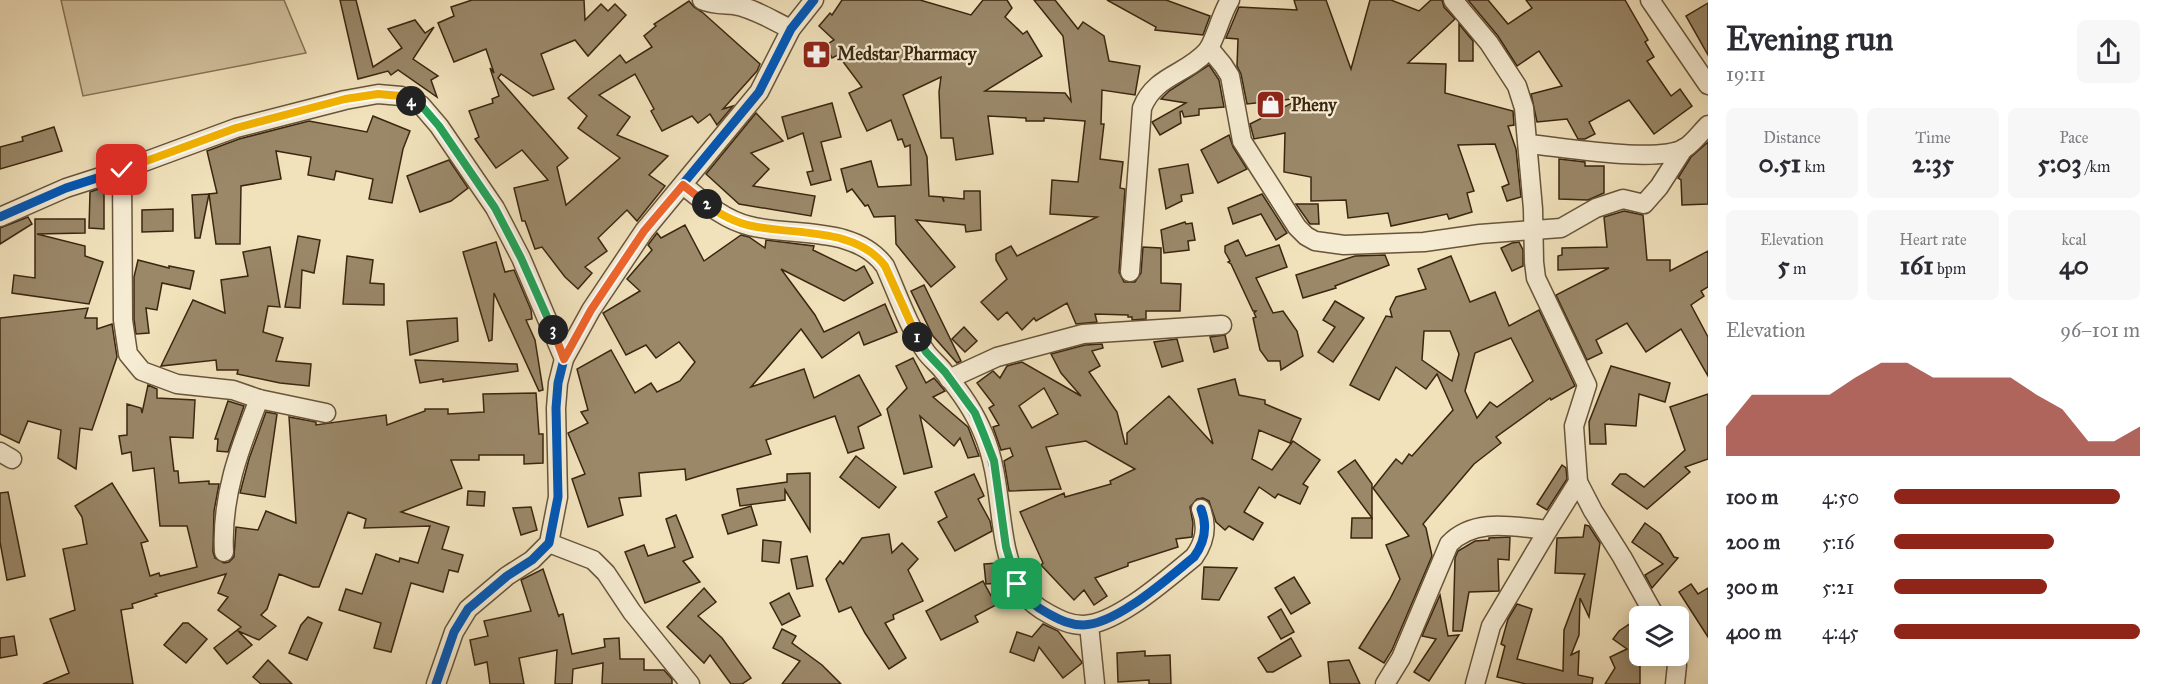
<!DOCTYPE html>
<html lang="en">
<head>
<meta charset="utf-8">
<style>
  :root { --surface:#fff; --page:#f7f7f7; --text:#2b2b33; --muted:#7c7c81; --accent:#8f2418 }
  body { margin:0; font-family:"IM FELL Great Primer",serif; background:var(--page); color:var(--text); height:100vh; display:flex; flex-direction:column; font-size:22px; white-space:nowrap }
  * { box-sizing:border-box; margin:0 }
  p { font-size:20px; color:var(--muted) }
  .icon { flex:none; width:33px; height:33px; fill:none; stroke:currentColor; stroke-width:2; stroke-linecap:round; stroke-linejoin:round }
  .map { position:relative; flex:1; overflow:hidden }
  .drawer { display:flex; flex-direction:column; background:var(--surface); width:450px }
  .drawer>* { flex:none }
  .fabs { position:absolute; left:1629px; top:606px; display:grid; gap:12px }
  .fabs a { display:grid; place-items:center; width:60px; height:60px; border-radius:9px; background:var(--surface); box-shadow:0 3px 15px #0003; font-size:30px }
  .pin { position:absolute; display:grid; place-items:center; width:51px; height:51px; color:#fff; margin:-26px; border-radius:12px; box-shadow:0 3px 9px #0006 }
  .km { position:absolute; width:30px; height:30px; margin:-15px; border-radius:50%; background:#222; color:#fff; font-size:16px; line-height:30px; text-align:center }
  .round { display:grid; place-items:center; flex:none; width:63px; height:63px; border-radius:9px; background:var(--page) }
  .head { display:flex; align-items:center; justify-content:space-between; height:102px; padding:0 18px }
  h1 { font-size:33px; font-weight:800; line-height:45px }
  .metrics { display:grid; grid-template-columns:repeat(3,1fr); gap:9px; height:102px; padding:6px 18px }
  .metrics div { display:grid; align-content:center; border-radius:9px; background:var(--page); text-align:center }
  .metrics b { font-size:26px; font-weight:800 }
  .metrics small { font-size:16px; font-weight:400 }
  .metrics p { font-size:16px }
  .chart { height:168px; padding:12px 18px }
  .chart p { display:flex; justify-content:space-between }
  .chart svg { width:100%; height:108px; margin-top:6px; fill:var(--accent); opacity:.7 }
  ul { padding:0 18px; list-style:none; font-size:20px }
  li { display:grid; grid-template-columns:96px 72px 1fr; align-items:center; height:45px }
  li i { height:15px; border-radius:8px; background:var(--accent) }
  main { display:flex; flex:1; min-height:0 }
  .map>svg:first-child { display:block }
  .pitch { fill:#d2c29f; stroke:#867457; stroke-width:1.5 }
  .building { fill:#9a8869; stroke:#3b260f; stroke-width:1.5; fill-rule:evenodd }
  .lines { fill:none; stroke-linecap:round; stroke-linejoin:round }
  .street-casing { stroke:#68553a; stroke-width:21 }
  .street { stroke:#f6ecd3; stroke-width:18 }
  .cycleway-casing { stroke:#f6ecd3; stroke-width:13 }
  .cycleway { stroke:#0057b8; stroke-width:9 }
  .split-1-casing { stroke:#fff; stroke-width:12 }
  .split-2-casing { stroke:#fff; stroke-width:12 }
  .split-3-casing { stroke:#fff; stroke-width:12 }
  .split-4-casing { stroke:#fff; stroke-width:12 }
  .split-5-casing { stroke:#fff; stroke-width:12 }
  .split-1 { stroke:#22a559; stroke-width:8 }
  .split-2 { stroke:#f5b400; stroke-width:8 }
  .split-3 { stroke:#f0652b; stroke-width:8 }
  .split-4 { stroke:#22a559; stroke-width:8 }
  .split-5 { stroke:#f5b400; stroke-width:8 }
  .labels { text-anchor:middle; stroke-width:4.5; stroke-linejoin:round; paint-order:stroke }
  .poi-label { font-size:18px; font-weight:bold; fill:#3b260f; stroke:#f6ecd3; text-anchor:start }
</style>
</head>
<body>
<main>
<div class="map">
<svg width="1708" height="684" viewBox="0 0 1708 684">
  <rect width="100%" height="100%" fill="#f1e2bc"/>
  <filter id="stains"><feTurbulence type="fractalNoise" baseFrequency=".00333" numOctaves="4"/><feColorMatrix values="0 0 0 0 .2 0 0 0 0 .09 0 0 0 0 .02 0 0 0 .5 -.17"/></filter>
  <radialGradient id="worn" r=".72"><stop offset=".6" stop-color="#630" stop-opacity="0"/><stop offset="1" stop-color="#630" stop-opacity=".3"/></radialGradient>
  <path class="pitch" d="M61,0h223l22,53 -223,43z"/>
  <g class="building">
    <path d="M340,0h16l17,67 29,-19 -14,-19 27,-9 10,13 9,-6 -21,32 25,17 -7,4 6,17 -39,-27 -7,5 -3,-4 -30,8z"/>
    <path d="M472,0h112l1,20 16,-16 7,7 7,-7 11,11 -38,41 -13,-16 -34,14 13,35 -21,7 -32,-22 -3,4 70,80 -11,9 9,38 54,-47 -42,-30 9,-12 -19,-18 52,-43 6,8 26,-16 -8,-11 12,-10 -2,-2 35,-23 5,6 8,5 58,52 -3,7 -34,38 10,-3 -16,19 -7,-11 -12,9 -6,-7 -30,15 -11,-20 3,-2 -19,-35 -36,21 31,22 -13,18 51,21 -19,19 16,11 -28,35 -10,-11 -29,28 9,13 -22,16 7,6 -14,16 -13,-12 -23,-30 -7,2 -10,-28h-3l-8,-33 34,-8 -26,-30 -26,18 -21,-29 4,-2 -10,-26 24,-8 -1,-4 7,-3 -9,-28 4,5 -8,-24 -32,13 -16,-39 16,-7 -3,-9z"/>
    <path d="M842,0h78l51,15 12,-15h24l5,8 -7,9 18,17 4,-3 15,25 -57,35 80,2 6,8 -8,-65 -29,-36h21l23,29 5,-7 21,14 5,25 31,5 -5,29 -33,-5 -1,34h3l-4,35 23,3 -3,26 5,1 -6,83 5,10h11l6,-9 2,-26 18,1v35l20,1 -1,27h-34v8l-14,1v-3h-4v-2l-33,-1 2,8 -21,2 -9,-21 -31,18 -2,-3 -12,12 -15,-18 -9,8 -17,-18 26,-23 -11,-19v-6l15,-8 6,10 80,-39 -47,-3 2,-34 26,2 7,-61 -41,-3v3h-18v-3l-38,-2 5,38 -37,6 -3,-22h-12l-2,-46 2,-15 -38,18 24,62 2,39 13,1 2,5 -1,-5 21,2v-8h16l1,39 -15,2 -1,-7 -49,-5 39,47 -24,20 -35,-43 -1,-28 -21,1 -6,-12 -3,1 -13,-17 -5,3 -6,-23 30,-8 7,26 33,-2 -1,-40 -5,2 -3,-8 -4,1 -7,-20 -24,11 -18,-38 13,-6 -24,-32 -6,3 -6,-13 8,-5 -15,-14 11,-13 2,2z"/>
    <path d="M1107,0h59l44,16 -7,19 -48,-5 1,-3z"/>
    <path d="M1294,0h32l25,69 19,-69h21l28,11 12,-11h11l2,7 11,12 -47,44 38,1 -1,29 68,18 1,14 -6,1 8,23 5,48 -14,4 -5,-14 7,-3 -14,-40 -37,1 16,46 -7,2 5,19 -23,7 -2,-5 -56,12 -3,-13 -40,5 -2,-18 -35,1v-24l-27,-5 1,-39 -31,6 -4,-15 52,-26 -55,6 -6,-30 -4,-8 1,-27 -12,-1 13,-31 58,3z"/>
    <path d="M1468,0h20l20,24 24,-16 -6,-8h99l23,40 -3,2 9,15 -7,4 24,35 9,-7 12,17 -38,28 -25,-34 -40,22 6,12 -10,5h-7l-11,-20 -30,3 -6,-28 31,-8 -23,-35 -22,15 -19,-30z"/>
    <path d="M1708,3v52l-22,-39z"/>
    <path d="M1459,24l14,17v20h-14z"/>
    <path d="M1209,65l10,15 5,27 -25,2v6l-15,2 -2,-6 -2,1 1,11 -21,12 -8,-13 34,-19 -25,-4 8,-8z"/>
    <path d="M832,103l9,34 -20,5 10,38 -20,5 -4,-13 6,-1 -10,-38 -15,6 -6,-22z"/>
    <path d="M756,113l27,28 -32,12 18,16 -16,17 62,10 -4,20 -72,-12 -33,-30z"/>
    <path d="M373,116l37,15 -7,18 -11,54 -23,-4 4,-20 -37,-8 -2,9 -26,-5 3,-18 -35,-6 5,28 -40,7 -1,58h-24l-7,-50 8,-1 -10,-42 32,-12 70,-18 58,11z"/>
    <path d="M54,127l8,24 -62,18v-22l23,-6 -1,-4z"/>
    <path d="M1229,135l4,12 14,22 -29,14 -17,-33z"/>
    <path d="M1708,142v62l-26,1 -1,-25 -3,-2 13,-21z"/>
    <path d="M1559,159l26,3v4h19v27l-16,7 -29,-1z"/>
    <path d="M449,160l19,28 -17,13 -31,11 -13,-36z"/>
    <path d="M1188,164l5,29 -12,2 1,6 -16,8 -7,-40z"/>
    <path d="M104,187v42l-15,-1 1,-36z"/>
    <path d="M209,194l-9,44h-5l-3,-43z"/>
    <path d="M1262,194l25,39 -11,7 -15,-26 -28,10 -5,-16z"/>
    <path d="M1296,204h22l1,20h-9z"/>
    <path d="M173,209v22l-31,1v-22z"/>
    <path d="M1624,211l19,4 4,45h23v11l38,-20v36l-7,4 3,5 -13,9 17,32v39l-27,-47 -35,23 -19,-29 -31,17 6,13 -15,7 -31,-65 53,-27 -51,2v-14l4,-1v-7l45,-1 -3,-30z"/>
    <path d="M28,217l4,7 -32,20v-16z"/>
    <path d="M35,219h50v14l-48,1 48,12v10l18,6 -14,42 -77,-11 2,-18 21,3z"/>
    <path d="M1185,222l1,2 6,-1 3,17 -7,1 1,9 -25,3 -3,-23z"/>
    <path d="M685,225l19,36 37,-26 8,2 16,11 1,-8 48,6 -1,4 43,21 8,-5 9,17 -29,18 -63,-32 34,46 9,17 61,-28 12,28 -33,13 -5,-13 -37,26 -21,-29 -50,58 53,-18 10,29 45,-23 22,40 -23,12 6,21 -16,5 -13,-37 -69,24 5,14 -85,26 -1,-11 -46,4 2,23 -22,2 4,17 -35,12 -16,-48 13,-5 -17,-41 20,-10 -7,-11 7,-2 -11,-41 34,-19 24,43 16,-10 6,9 23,-11 15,-19 -16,-20 -23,16 -10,-13 -20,10 -23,-42 37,-22 -13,-12 25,-29 -4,-5 9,-12 4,5z"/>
    <path d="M298,236l22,4 -6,33 -12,-3 -2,38 -15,-1z"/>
    <path d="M1238,240l8,16 33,-11 8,22 -31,11 17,35 10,-2 14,20 6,25 -22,14 -1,-9h-12l-8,-11 -7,-32 3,-1 -2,-4 2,-2h-3l-22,-47 -3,-2 2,-1 -5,-9v-6z"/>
    <path d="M496,242l9,30 9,-2 17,40 1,9 -6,1 9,20 8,50 -4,1 -45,-98 -2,47 -3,1 -26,-89z"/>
    <path d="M1519,242l4,8v16l-11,5 -11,-23 11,-5z"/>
    <path d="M270,247l10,60 -12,-1 -5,26 20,6 -7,23 35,3 -2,22 -29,-3 -43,-9 1,-4h-21l-1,-10 -55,6 32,-66 32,13 -4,-33 27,-4 -5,-24z"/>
    <path d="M1385,255l4,10 -54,21 1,2 -33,10 -7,-23 59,-19z"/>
    <path d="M347,256l26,4 -3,23 14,1v21l-41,-1z"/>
    <path d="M1451,256l19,46 25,-10 14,34 30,-16 36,76 -24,14 -1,-2 -54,39 5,6 -27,21 -51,60 3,4 6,28 -40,94 -8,13 -25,-15 31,-49 10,-20 -14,-34 23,-9 -36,-48 23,-29 6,5 7,-10 3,2 41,-46 -16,-36 -11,15 -30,-22 -17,33 -29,-15 36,-69 6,1 -2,-8 6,-12 30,-8 -8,-20zM1424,331h26l9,23 -7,27 -30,-21zM1511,338l22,43 -36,26 -7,-5 -13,16 -12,-27 10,-38z"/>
    <path d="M138,260l31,8v-2l25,5 -4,18 -28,-6 -5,27 -11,-2 3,25 -13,1 -2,-15v-42z"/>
    <path d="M924,285l37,76 -4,2 -24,-27 -22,-45z"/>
    <path d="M1335,301l29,17 -31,44 -15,-10 17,-25 -12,-7z"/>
    <path d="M88,308l-3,10h12v11l15,-5 5,33 -25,73 -12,-2 -4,41 -18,-11 3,-28 -33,-9 -9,22 -19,-9v-116z"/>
    <path d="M457,318l1,23 -48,14 -3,-34z"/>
    <path d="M964,327l13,14 -12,11 -13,-13z"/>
    <path d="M1225,335l3,13 -14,4 -4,-15z"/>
    <path d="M1177,339l6,22 -21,6 -8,-25z"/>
    <path d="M1102,344l1,4 -11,3 8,15 -11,6 28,40 8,32h2v-11l42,-37 44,48 -15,-55 37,-10 4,16 26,5v4l36,15 -11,24 -31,-13 -7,29 20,11 21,-29 27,19 -17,24 5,3 -8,17 -22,-10 -3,4 -16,-11 -15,25 19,11 -10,17 -24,-14 -4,4 -9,-8 -7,-21 -6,-3 -6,1 -7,8 3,16 -1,14 -16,2 2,8 -50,16v3l-33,12 12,18 -13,9 -10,-15 -10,10 -33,-35 2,-2 -23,-51 44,-19 1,4 46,-13 -1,-3 25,-12 -49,-28 -40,6 15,42 -52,2 -5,-30 9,-5 -3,-8 -9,2 -8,-23 6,-2 -10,-17 5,-3 -17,-22 16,-12 7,7 7,-12 15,-4 59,34 -20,-23 -10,-19 34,-9zM1044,388l14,26 -26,14 -13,-22z"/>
    <path d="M913,358l13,25 8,-5 11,13 -12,6 35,30 11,29 -11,2 -8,-20 -6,8 -34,-30 12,51 -28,7 -17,-65 20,-21 -11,-22z"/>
    <path d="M415,360l102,4 1,7 -75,11v-3l-23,4z"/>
    <path d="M1611,366l59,17 -5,19 -26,-8 -3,32 -31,-2 1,20h-16l-1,-22z"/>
    <path d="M148,385l9,4v9l38,2 -2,38 -23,-1 4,34h4l1,12 30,-2v3h10l-5,27 -1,41 2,6 9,5 5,-1 5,-5 2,-30 22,3 8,-19 30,12 -7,-106 27,5v3l70,-10 1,10 38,-14v-2h23v5l36,-2 -1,-18 53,-1 3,41h4v29l-19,1v-9h-45v5h-28l11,28 -61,24 48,15 -7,22 21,6 -5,17 -9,-2 -6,22 -32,-9 -20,69 -17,-4 7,-25 -42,-13 7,-21 16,5 14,-40 23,8 1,-4 18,5 12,-37 -66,2 2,-9 -18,-7 -29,75h-6l-34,-13 -12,35 -6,6 15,11 -17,14 -21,-9 14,14 -25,19 -13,-16 27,-21 -23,-17 10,-13 -10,-4 8,-19 -71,20 2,2 -25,8 1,4 -12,2 12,74h-90l26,-11 -19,-54 25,-9 -12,-61 24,-5 -5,-27 -7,-11 37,-23 36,58 -7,2 9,33 9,-3 1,3 37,-9 -10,-41h-27l-6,-58 -21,3 -2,-19 -9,2 -3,-18 8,-1v-31l14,4 1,5z"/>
    <path d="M1708,394v65l-23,8 5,5 -43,37 -35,-25 8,-10h6l18,13 41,-37 -15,-43z"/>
    <path d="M228,401l16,5 -16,46 -11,-1 1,-12h-3z"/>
    <path d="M266,412l11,2 -12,83 -25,-4 9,-34z"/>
    <path d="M856,456l40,31 -17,21 -39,-31z"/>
    <path d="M1355,460l17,24v34l-34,-46z"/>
    <path d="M1562,465l4,3 1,11 -20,31 -10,-6z"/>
    <path d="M810,473v58l-25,-41v10l-45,6 -3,-17 50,-7v-8z"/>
    <path d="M974,474l10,22 -6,3 12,22 2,10 -37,20 -17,-29 9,-5 -12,-25z"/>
    <path d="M468,491l17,1 -1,14 -17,-1z"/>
    <path d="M8,492l17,84 -18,4 -7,-38v-49z"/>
    <path d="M751,506l6,19 -29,9 -6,-19z"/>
    <path d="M531,507l6,23 -16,5 -8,-27z"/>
    <path d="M676,515l17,42 -10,4 17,21 -55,21 -20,-51 19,-7 4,11 27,-9 -9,-28z"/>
    <path d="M1352,518h20v20h-21z"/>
    <path d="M1645,523l15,11 14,23 4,1 -26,30 -7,-13 18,-11 -31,-22z"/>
    <path d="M1585,525l4,1 11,17 -11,74 -9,-19 -1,37 -8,20 8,-4 -1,24 15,3 -1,6h-66l-29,-7 8,-31 -4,-2 7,-25 9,-15 15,5 -15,50 46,12 1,-41 21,-56 -30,-1 2,-35 26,-1z"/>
    <path d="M889,534l3,19 10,-10 16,16 -10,11 15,31 -30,14 1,4 -9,4 21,35 -17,11 -24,-36 -14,-26 -12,5 -13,-33 14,-18 3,3 19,-26z"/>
    <path d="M1510,537l-1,23 -11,-1 1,32 -30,1 -7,39h-9l2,-73 3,-7 17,-10 14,-1v-2z"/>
    <path d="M763,540l18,2 -2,21 -17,-2z"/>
    <path d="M807,556l6,30 -16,3 -6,-30z"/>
    <path d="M984,564l14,-1 2,20 -14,1z"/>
    <path d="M1204,567l33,1 -18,32 -17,-1z"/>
    <path d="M543,569l16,48v-2l4,-1 9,40 33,-7 -1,-8 15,-1 1,21h24v11h20l8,9v5h-70l1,-21 -30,6 -1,15h-17l2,-34 -38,8 5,26h-34l-3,-22 -12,3 -5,-25 18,-4 -4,-15 47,-10 -10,-31z"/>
    <path d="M1294,577l16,26 -19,11 -16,-26z"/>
    <path d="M983,581l13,24 -21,11 3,6 -37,18 -15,-29z"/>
    <path d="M1691,584l7,10 10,-6v49l-29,-45z"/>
    <path d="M704,588l12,14 -18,14 24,22 29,40 -9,6h-11l-21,-29 -6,8 -37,-36z"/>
    <path d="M789,593l11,23 -18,9 -12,-22z"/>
    <path d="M1440,595l8,41 11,-1 -30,46 -15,-9 22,-33 -14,-3z"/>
    <path d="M1281,609l13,23 -13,7 -13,-22z"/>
    <path d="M308,617l14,6 -15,37 -18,-7 12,-28z"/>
    <path d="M1640,617v67h-35l10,-16 -5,-11 17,-8 -14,-10 6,-8z"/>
    <path d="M183,623h5l19,16 -21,24 -22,-18z"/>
    <path d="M1043,624l15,7 23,30 1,2 -19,15 -24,-31 -5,14 -24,-9 7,-20 15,5z"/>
    <path d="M782,629l14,7 -4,7 30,22 19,19h-59l18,-23 -27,-13z"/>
    <path d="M14,636l3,19 -17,3v-20z"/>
    <path d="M1291,638l10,18 -28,16h-6l-9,-14z"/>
    <path d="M1145,651v5l25,-1 1,29h-22v-4l-31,2 -1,-29z"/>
    <path d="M268,660l24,24h-31l-8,-7z"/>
    <path d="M1349,660l11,24h-30l-2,-22z"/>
  </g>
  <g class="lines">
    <defs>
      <g id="street">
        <path d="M702,0c11,5 21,4 32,5 20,3 39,16 57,24"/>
        <path d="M1453,0l36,43 28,43 7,22 9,101 1,53 2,16 51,107 -13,41 4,56 15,29 29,46 33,59"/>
        <path d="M1650,0l58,85"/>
        <path d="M1209,48l14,17 7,11 12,65 55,86 9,9 9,5 29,4 80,-3 56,-8 81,-6 35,-20 27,-9 21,5 15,-17 25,-39"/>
        <path d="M1528,144c34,3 130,20 157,4 8,-5 16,-16 23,-23"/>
        <path d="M122,170l1,150 5,34 14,17 35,13 56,6 26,9 67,14"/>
        <path d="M683,185c20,16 41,35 67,41 43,11 105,-1 135,40 12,27 24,62 41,86 5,7 13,13 18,20 16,19 30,39 39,61 16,37 15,77 23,115 7,30 14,51 43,66 11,6 21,11 34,11 33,0 85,-47 111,-68 11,-15 14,-30 7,-48"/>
        <path d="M0,217l66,-29 56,-18 114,-42 109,-28 33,-6 23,2 20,9 18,21 56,82 26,50 43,101"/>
        <path d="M1130,272l12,-164c13,-33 44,-33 65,-57 8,-10 14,-37 23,-51"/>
        <path d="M949,379l48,-22 86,-23 139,-9"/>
        <path d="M0,452l12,7"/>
        <path d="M549,543l44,17 13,13 26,39 58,72"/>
        <path d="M224,552c-3,-55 15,-102 35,-153"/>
        <path d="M1089,625l6,59"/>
        <path d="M436,684l18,-52 14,-23 39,-33 25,-16 17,-17 9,-46 -2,-89 2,-25 6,-24 27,-49 53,-79 115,-139 32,-63 23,-29"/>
        <path d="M1385,684l16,-26 48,-114c26,-27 65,-17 99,-14"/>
        <path d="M1475,684l16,-58 57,-96 30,-48"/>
        <path d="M1675,684l2,-19 -2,-9"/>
      </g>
    </defs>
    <use href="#street" class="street-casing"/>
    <use href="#street" class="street"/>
    <defs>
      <g id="cycleway">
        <path d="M683,185c20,16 41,35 67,41 43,11 105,-1 135,40 12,27 24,62 41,86 5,7 13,13 18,20 16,19 30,39 39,61 16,37 15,77 23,115 7,30 14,51 43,66 11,6 21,11 34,11 33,0 85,-47 111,-68 11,-15 14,-30 7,-48"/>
        <path d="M0,217l66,-29 56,-18 114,-42 109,-28 33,-6 23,2 20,9 18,21 56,82 26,50 43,101"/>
        <path d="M436,684l18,-52 14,-23 39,-33 25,-16 17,-17 9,-46 -2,-89 2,-25 6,-24 27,-49 53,-79 115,-139 32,-63 23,-29"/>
      </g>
    </defs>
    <use href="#cycleway" class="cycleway-casing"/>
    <use href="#cycleway" class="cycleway"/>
  </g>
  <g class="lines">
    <defs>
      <path id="split-1" d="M917,337l9,15 19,20 30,41 9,22 10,26 12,86 11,37"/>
      <path id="split-2" d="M707,204c11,10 30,19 45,22 42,9 104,1 133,40l32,71"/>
      <path id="split-3" d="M553,330l11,29 27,-49 53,-79 39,-46 24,19"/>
      <path id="split-4" d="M411,101l10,4 18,21 56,82 26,50 32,72"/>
      <path id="split-5" d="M122,170l114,-42 109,-29 33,-5 23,2 10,5"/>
    </defs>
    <use href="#split-1" class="split-1-casing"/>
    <use href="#split-2" class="split-2-casing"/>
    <use href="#split-3" class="split-3-casing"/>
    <use href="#split-4" class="split-4-casing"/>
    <use href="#split-5" class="split-5-casing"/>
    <use href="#split-1" class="split-1"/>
    <use href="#split-2" class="split-2"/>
    <use href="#split-3" class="split-3"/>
    <use href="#split-4" class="split-4"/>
    <use href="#split-5" class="split-5"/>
  </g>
  <defs>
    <symbol id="pharmacy-square" viewBox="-11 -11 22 22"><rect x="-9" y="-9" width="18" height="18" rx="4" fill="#8f2418" stroke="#f6ecd3"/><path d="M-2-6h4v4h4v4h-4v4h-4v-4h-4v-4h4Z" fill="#fff"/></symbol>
    <symbol id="shop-square" viewBox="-11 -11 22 22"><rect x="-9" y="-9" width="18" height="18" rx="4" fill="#8f2418" stroke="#f6ecd3"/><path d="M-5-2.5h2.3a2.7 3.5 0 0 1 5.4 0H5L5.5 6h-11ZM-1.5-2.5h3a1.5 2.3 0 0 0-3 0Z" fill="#fff"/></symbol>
  </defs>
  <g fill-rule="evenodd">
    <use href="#pharmacy-square" x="800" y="38" width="33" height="33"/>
    <use href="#shop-square" x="1254" y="88" width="33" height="33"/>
  </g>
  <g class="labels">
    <g class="poi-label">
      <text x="837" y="60">Medstar Pharmacy</text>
      <text x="1291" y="111">Pheny</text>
    </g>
  </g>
  <rect width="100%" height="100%" filter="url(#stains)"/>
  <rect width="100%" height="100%" fill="url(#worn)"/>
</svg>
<div class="fabs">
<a><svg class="icon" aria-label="layers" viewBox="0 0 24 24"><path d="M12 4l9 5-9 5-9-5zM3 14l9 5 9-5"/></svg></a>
</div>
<div class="pin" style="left:1017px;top:584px;background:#1e9e55"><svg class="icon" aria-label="arrive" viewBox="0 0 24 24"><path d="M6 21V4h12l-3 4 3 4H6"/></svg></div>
<div class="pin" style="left:122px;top:170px;background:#d93025"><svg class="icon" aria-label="check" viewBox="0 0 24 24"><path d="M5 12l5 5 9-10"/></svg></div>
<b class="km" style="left:917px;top:337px">1</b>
<b class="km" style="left:707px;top:204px">2</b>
<b class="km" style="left:553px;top:330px">3</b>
<b class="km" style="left:411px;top:101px">4</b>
</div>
<section class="drawer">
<div class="head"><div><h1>Evening run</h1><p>19:11</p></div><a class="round"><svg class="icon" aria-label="share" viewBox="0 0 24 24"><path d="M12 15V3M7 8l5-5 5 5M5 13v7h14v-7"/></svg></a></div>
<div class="metrics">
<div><p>Distance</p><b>0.51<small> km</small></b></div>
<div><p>Time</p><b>2:35</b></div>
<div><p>Pace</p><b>5:03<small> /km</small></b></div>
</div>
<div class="metrics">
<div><p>Elevation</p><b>5<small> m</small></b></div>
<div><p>Heart rate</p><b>161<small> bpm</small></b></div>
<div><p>kcal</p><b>40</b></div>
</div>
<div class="chart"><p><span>Elevation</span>96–101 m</p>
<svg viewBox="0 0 160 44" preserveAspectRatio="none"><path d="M0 44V32L10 19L20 19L30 19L40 19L50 12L60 6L70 6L80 12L90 12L100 12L110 12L120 19L130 25L140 38L150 38L160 32V44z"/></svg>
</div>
<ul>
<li><b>100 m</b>4:50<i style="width:92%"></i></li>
<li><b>200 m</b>5:16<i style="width:65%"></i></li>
<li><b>300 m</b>5:21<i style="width:62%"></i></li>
<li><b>400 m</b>4:45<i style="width:100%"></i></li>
</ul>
</section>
</main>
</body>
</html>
